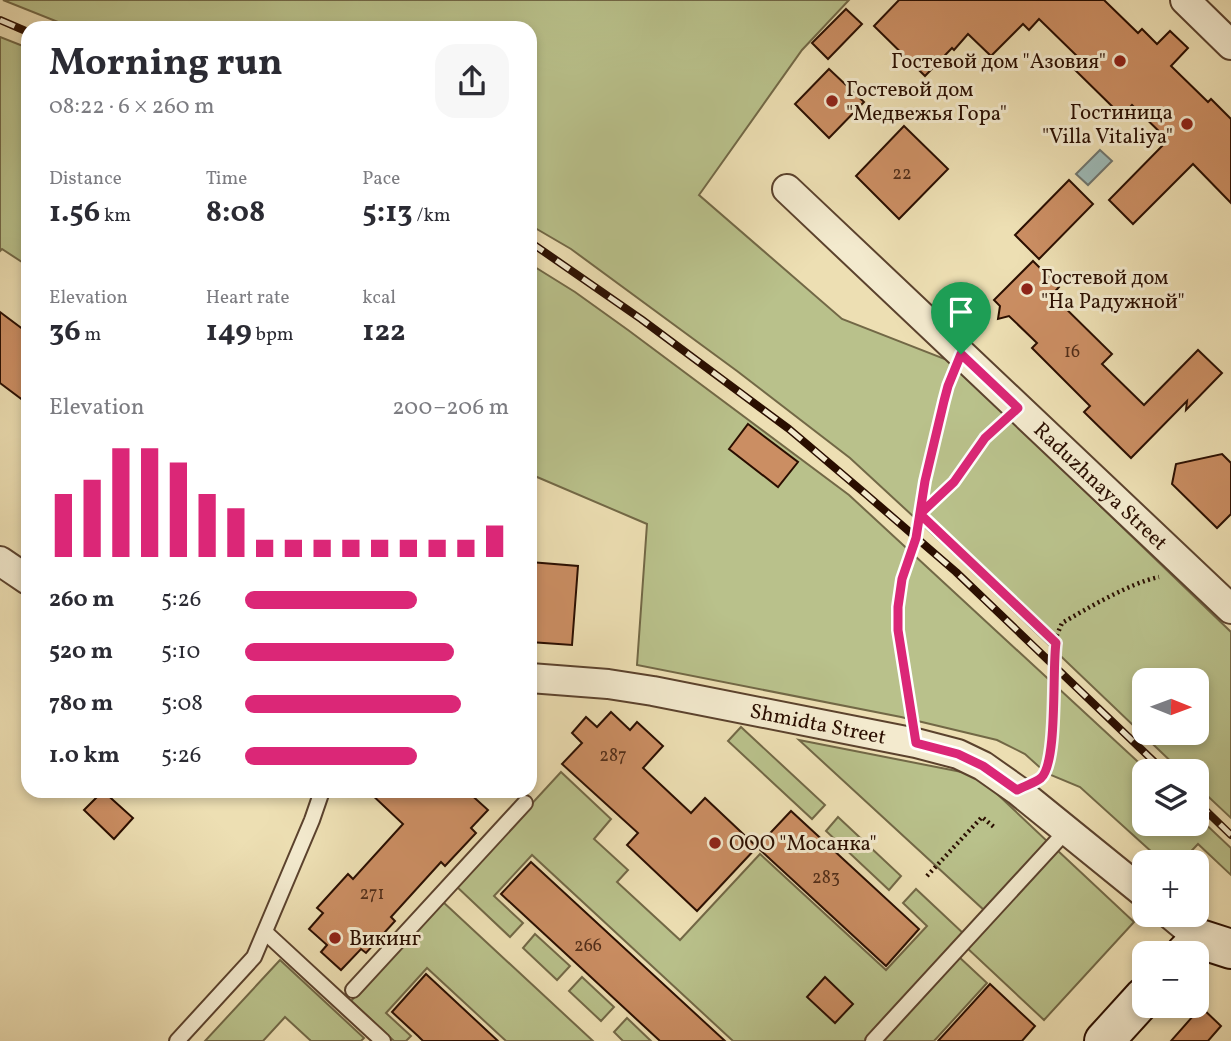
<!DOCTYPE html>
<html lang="en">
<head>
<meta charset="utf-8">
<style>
  :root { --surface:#fff; --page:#f7f7f7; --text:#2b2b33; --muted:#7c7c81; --accent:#db2777 }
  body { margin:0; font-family:Vollkorn,serif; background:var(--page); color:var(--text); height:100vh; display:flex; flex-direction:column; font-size:26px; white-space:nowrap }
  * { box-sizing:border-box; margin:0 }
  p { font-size:23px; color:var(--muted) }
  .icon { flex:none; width:38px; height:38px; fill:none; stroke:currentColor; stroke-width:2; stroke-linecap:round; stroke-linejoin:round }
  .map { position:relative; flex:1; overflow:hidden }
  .details { position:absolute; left:21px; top:21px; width:516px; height:777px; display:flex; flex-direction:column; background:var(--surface); border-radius:21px; box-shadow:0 4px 10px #0003 }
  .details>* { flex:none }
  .needle { width:46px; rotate:91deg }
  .buttons { position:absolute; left:1132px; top:668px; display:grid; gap:14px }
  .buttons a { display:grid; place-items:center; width:77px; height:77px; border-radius:14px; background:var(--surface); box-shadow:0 4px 10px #0003; font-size:35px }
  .pin { position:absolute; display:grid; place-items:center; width:60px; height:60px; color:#fff; margin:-72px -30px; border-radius:50% 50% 50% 0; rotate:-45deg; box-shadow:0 0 7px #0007 }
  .pin .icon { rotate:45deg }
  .round { display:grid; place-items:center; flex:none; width:74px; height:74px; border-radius:21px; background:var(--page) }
  .summary { display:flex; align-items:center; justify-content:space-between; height:119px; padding:0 28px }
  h1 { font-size:38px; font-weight:700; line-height:52px }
  .figures { display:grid; grid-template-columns:repeat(3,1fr); gap:10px; height:119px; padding:7px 28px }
  .figures div { display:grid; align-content:center }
  .figures b { font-size:30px; font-weight:700 }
  .figures small { font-size:19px; font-weight:400 }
  .figures p { font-size:19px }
  .chart { height:196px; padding:14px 28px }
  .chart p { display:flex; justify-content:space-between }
  .chart svg { width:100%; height:126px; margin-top:7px; stroke:var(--accent); stroke-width:6 }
  ul { padding:0 28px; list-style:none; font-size:23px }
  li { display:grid; grid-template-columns:112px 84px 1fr; align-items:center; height:52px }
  li i { height:18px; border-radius:9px; background:var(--accent) }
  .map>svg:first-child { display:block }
  .green { fill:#b9c18b; stroke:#726846; stroke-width:2; fill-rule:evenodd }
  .water { fill:#9dbab7; stroke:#6f756e; stroke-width:2 }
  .building { fill:#cb8e63; stroke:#2a0e00; stroke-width:2 }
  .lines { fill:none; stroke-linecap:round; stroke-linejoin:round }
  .lane-casing { stroke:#5b422d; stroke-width:18 }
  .street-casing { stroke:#5b422d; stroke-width:32 }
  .secondary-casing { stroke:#2a0e00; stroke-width:42 }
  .path { stroke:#2a0e00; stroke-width:4.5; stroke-dasharray:2 3.5; stroke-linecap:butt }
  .lane { stroke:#f3eace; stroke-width:14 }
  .street { stroke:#f3eace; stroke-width:28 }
  .secondary { stroke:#f3eace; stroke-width:38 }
  .rail-casing { stroke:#2a0e00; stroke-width:8 }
  .rail { stroke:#f3eace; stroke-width:5; stroke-dasharray:16; stroke-linecap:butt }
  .route-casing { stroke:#fff; stroke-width:14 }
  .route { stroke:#db2777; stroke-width:9 }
  .poi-dot { fill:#8f2418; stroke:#f3eace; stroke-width:2.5 }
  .labels { text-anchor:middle; stroke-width:6; stroke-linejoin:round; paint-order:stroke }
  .number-label { font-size:18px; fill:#522e19 }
  .poi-label { font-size:21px; fill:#2a0e00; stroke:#f3eace; text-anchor:start }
  .street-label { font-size:21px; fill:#2a0e00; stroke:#f3eace }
</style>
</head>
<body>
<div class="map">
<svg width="1231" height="1041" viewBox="0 0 1231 1041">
  <rect width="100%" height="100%" fill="#eddfb3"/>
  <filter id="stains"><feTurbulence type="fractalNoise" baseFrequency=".00286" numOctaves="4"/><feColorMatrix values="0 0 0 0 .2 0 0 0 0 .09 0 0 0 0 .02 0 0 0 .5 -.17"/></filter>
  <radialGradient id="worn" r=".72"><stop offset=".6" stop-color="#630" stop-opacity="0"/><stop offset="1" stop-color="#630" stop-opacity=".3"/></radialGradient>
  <g class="green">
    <path d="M3,0h846l-47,50 -103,145 143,124 108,42 281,271v186l-34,-32v-14h-15l-228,-218 -104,-96 -113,-87 -166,-122 -41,-24v-197h-457zM1144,681h53v52h-53z"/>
    <path d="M0,37l28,11v218l-26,-17 -2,2z"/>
    <path d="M530,264l45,28 53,38 221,165 300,277h-5v52h53v-8l34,32v27l-33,-31 -18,19h-16l-84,-76 -34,-14 -21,-19 -28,-14 -96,-23 -264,-52 10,-141 -117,-50z"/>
    <path d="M741,727l84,78 -13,14 -84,-78z"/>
    <path d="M799,740l178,35 71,67 -63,69z"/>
    <path d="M561,772l50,47 -17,20 34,31 -11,12 63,58 80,-86 126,116 41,-44 -24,-23 13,-14 48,45 -99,107h-132l-201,-186 -38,41 29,27 -13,14 -54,-51z"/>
    <path d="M838,817l63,59 -12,14 -63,-59z"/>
    <path d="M1056,849l78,73 -90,98 -78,-73z"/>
    <path d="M442,901l151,140h-87l-79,-73 -41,45 25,23 -5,5h-12l-43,-40z"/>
    <path d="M535,934l35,32 -13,14 -34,-32z"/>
    <path d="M958,956l29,27 -53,58h-54z"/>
    <path d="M280,960l84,78 -3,3h-50l-26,-24 -22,24h-58z"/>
    <path d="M582,977l32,30 -13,14 -32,-30z"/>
    <path d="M627,1018l24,23h-28l-9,-9z"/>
  </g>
  <path class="water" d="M1100,150l12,11 -24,24 -12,-11z"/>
  <g class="building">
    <path d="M899,0h205l34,33 4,-4 15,15 13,-13 18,17 -17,18 37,36 3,-3 20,20v84l-38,-39 -60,60 -24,-24 59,-60 -36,-35 -10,11 -51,-50 8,-8 -40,-39 -10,11 -6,-6 -32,32 -23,-22 -14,16 -2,-2 -27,28 -51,-50z"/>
    <path d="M846,9l16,15 -34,35 -16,-16z"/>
    <path d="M829,69l35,33 -35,36 -34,-34z"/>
    <path d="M904,126l44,43 -49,50 -43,-43z"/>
    <path d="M1069,180l24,24 -54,55 -24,-24z"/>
    <path d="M1033,261l26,26 -7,8 60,59 -10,10 42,41 54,-55 24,23 -36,37 1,-9 -56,57 -47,-46 6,-6 -58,-58 5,-5 -28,-27 -11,3 2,-13 -6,-6z"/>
    <path d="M0,312l28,21v71l-28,-21z"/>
    <path d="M748,424l50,38 -20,25 -49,-38z"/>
    <path d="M1222,454l9,9v51l-14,14 -45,-44 4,-20z"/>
    <path d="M530,562l48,4 -6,79 -42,-3z"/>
    <path d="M611,712l19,18 7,-8 26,24 -20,22 48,45 14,-15 52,49 34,-36 128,118 -33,37 -129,-119 -60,64 -70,-66 11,-12 -76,-69 20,-21 -10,-10 14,-16 11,10z"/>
    <path d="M103,791l30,27 -19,21 -30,-29z"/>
    <path d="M368,791h99l21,19 -17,18 5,5 -15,16 -16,17 -4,-4 -50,55 4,4 -29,32 -5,-4 -20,21 -20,-18 6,-7 -18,-16 14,-16 -6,-5 31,-34 5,5 50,-55z"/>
    <path d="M531,862l194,179h-65l-81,-75 -78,-72z"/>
    <path d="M426,974l72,67h-75l-5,-5 -26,-24z"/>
    <path d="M825,977l28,27 -18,19 -28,-26z"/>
    <path d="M990,984l45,42 -13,15h-84z"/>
    <path d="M1201,1007l20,19 -13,15h-37z"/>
  </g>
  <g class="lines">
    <defs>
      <g id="lane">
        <path d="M265,932l118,109"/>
        <path d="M353,990l172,-187"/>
        <path d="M177,1041l77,-84 58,-137 10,-29"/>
        <path d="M873,1041l194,-211"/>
      </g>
      <g id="street">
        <path d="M1185,0l46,45"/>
        <path id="s1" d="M787,189l444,420"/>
        <path d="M0,561l28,19"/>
        <path id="s2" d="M530,678l78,6 45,7 263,52 42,11 25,12 34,24 127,103"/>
        <path d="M1171,915l29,24"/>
      </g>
      <g id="secondary">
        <path d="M1185,954l15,-15 31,10"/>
        <path d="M1104,1041l40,-44"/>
      </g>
    </defs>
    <use href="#lane" class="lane-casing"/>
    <use href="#street" class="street-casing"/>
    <use href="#secondary" class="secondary-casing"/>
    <g class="path">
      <path d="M1000,425l-15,13 -31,44 -34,32 136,129"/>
      <path d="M911,714l-13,-84v-23l4,-28 14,-41 8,-57 26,-100"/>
      <path d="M1042,777l5,-9 4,-23 4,-96 2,-14 5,-12c26,-15 68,-40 97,-46"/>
      <path d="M927,876l55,-59 12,10"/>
    </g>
    <use href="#lane" class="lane"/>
    <use href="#street" class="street"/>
    <use href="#secondary" class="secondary"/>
    <defs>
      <g id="rail">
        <path d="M0,20l28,12"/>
        <path d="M530,242l111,77 148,110 79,67 88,76 209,200"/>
        <path d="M1197,802l34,33"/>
      </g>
    </defs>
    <use href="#rail" class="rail-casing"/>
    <use href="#rail" class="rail"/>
  </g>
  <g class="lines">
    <defs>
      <path id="route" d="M961,354l-13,32 -4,15 -19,80 -9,57 -14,41 -4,28v23l18,113 42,11 25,12 34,24c7,-4 18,-7 24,-12 17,-15 11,-110 15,-135l-136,-129 34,-32 31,-44 33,-30 -57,-54"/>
    </defs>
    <use href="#route" class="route-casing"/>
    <use href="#route" class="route"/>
  </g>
  <g class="poi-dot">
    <circle cx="1120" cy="61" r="7"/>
    <circle cx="832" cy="101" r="7"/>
    <circle cx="1187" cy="124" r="7"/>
    <circle cx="1027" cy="289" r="7"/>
    <circle cx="715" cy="843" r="7"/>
    <circle cx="335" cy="938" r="7"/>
  </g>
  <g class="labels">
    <g class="number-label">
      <text x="902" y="179">22</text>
      <text x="1072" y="357">16</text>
      <text x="613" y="761">287</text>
      <text x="826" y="883">283</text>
      <text x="372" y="899">271</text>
      <text x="588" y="951">266</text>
    </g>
    <g class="poi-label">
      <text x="1106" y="68" text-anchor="end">Гостевой дом "Азовия"</text>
      <text x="846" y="96">Гостевой дом<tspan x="846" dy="24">"Медвежья Гора"</tspan></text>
      <text x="1173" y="119" text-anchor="end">Гостиница<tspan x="1173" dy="24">"Villa Vitaliya"</tspan></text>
      <text x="1041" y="284">Гостевой дом<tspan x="1041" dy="24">"На Радужной"</tspan></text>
      <text x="729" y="850">ООО "Мосанка"</text>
      <text x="349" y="945">Викинг</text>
    </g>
    <g class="street-label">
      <text dy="7" stroke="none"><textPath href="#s1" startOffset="432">Raduzhnaya Street</textPath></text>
      <text dy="7" stroke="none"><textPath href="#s2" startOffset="292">Shmidta Street</textPath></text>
    </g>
  </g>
  <rect width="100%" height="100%" filter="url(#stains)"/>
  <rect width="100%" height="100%" fill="url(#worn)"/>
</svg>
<div class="buttons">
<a><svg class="needle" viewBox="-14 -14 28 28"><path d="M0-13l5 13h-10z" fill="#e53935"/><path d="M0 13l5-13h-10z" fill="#7c7c81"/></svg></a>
<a><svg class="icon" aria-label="layers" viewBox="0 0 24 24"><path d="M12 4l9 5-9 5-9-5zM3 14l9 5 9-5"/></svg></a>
<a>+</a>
<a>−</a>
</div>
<div class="pin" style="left:961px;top:354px;background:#1e9e55"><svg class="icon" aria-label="arrive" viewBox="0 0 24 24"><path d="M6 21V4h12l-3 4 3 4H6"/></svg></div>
<section class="details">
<div class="summary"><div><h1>Morning run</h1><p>08:22 · 6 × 260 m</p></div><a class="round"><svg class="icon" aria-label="share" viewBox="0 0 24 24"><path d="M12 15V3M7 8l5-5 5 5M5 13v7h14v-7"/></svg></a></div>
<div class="figures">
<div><p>Distance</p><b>1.56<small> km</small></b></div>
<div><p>Time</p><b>8:08</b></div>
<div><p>Pace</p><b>5:13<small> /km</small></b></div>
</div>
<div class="figures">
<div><p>Elevation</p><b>36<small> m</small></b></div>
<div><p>Heart rate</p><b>149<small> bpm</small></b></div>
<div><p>kcal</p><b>122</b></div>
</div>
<div class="chart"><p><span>Elevation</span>200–206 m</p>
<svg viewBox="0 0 160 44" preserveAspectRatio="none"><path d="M5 44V22M15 44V17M25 44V6M35 44V6M45 44V11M55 44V22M65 44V27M75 44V38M85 44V38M95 44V38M105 44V38M115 44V38M125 44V38M135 44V38M145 44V38M155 44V33"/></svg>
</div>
<ul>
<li><b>260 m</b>5:26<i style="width:65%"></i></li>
<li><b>520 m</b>5:10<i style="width:79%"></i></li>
<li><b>780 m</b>5:08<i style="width:82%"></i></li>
<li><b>1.0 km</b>5:26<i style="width:65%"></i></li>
</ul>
</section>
</div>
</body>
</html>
